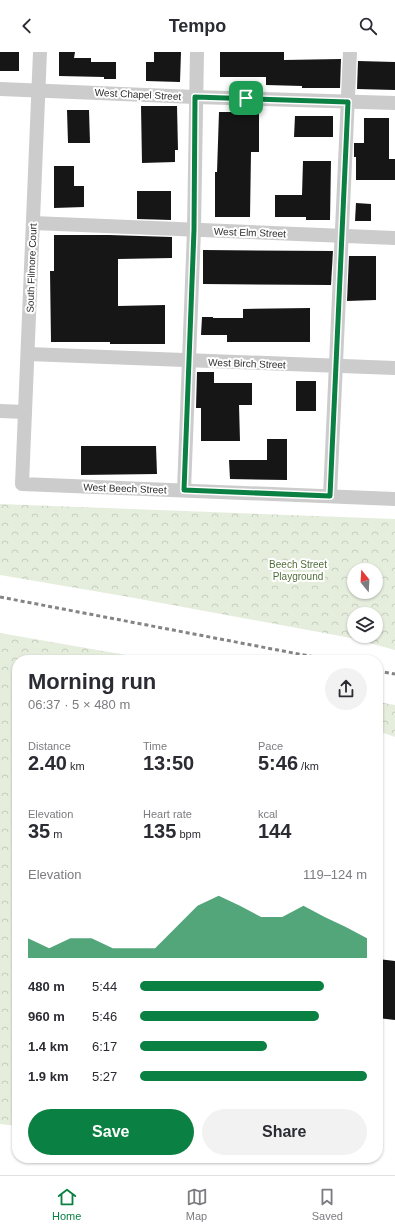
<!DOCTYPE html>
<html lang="en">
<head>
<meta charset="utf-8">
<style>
  :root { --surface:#fff; --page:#f2f2f3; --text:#2b2b33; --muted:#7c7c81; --line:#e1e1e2; --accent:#0b8043 }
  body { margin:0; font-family:Arial,sans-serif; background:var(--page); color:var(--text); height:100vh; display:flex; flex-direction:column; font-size:15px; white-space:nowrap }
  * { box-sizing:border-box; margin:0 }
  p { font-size:13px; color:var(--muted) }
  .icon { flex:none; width:22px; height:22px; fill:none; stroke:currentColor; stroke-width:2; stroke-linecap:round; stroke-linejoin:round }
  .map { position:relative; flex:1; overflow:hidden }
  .drawer { position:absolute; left:12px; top:603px; width:371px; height:508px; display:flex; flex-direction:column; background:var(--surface); border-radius:16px; box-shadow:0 1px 3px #0004 }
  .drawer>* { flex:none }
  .needle { width:26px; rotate:342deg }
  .tools { position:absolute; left:347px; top:511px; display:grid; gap:8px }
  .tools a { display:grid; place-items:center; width:36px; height:36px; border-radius:50%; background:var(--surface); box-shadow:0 1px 3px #0004; font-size:20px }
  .pin { position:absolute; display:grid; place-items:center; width:34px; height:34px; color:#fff; margin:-17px; border-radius:8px; box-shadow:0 2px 6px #0006 }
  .round { display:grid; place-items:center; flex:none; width:42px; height:42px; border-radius:21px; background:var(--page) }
  .summary { display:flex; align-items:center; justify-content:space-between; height:68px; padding:0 16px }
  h1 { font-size:22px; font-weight:700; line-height:30px }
  .metrics { display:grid; grid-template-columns:repeat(3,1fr); gap:6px; height:68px; padding:4px 16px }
  .metrics div { display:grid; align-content:center }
  .metrics b { font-size:20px; font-weight:700 }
  .metrics small { font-size:11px; font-weight:400 }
  .metrics p { font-size:11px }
  .chart { height:112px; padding:8px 16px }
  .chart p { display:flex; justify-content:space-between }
  .chart svg { width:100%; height:72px; margin-top:4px; fill:var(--accent); opacity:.7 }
  .button { display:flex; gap:8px; margin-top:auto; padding:8px 16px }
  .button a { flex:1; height:46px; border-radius:24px; background:var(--accent); color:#fff; font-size:16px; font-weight:700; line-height:46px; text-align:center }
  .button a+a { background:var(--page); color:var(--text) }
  ul { padding:0 16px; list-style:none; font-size:13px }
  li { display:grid; grid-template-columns:64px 48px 1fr; align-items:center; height:30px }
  li i { height:10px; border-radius:5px; background:var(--accent) }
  header { display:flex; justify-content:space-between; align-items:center; height:52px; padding:0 16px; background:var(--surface); font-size:18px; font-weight:700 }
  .menu { display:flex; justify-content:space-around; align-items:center; height:56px; border-top:1px solid var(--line); background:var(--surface); font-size:11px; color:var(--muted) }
  .menu a { display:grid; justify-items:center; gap:2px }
  .menu .selected { color:var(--accent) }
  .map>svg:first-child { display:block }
  .forest { fill:url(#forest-crowns); fill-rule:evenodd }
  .building { fill:#161616 }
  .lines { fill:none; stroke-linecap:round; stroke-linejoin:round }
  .minor { stroke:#ccc; stroke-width:14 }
  .rail { stroke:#848484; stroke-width:3; stroke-dasharray:4 3; stroke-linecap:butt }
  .route-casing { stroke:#fff; stroke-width:8 }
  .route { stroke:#0b8043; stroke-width:5 }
  .labels { text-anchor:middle; stroke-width:4; stroke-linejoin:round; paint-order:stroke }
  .street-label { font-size:10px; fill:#2f2f2f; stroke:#fff }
  .park-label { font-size:10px; fill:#516e3a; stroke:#fff }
</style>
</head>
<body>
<header><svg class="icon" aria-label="back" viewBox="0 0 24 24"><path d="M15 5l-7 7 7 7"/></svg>Tempo<svg class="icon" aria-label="search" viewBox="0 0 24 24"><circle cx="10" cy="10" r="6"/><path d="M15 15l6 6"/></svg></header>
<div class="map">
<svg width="395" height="1123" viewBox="0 0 395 1123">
  <defs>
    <pattern id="forest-crowns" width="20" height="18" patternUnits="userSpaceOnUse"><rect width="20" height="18" fill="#e5eddd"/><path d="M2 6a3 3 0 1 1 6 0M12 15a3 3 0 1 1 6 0" fill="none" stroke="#c5ccbe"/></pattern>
  </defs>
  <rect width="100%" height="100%" fill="#fff"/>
  <g class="forest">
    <path d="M0,452l395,15v131l-44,-12 -222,-41 -129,-22zM354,518h22v22h-22zM354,562h22v22h-22z"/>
    <path d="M0,581l155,27h-138v466l-17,-2z"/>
    <path d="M378,650l17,3v32l-17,-6z"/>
  </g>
  <g class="building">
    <rect x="0" y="0" width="19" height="19"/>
    <path d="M59,0h16l-1,6h17v4h25v17h-12v-2l-45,-1z"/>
    <path d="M154,0h27l-1,30 -34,-1v-19h8z"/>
    <path d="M220,0h64v8l57,-1 -1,29h-38v-2l-36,-1v-8h-46z"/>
    <path d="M358,9l37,1v28l-38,-1z"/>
    <path d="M141,54h36l1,44h-3v12l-33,1z"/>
    <path d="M67,58h22l1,33h-22z"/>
    <path d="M219,60h40v40h-8l-1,65h-35v-45h2z"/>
    <path d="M295,64h38v21h-39z"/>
    <path d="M364,66h25v41h6v21h-39v-23h-2v-14h10z"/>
    <path d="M303,109h28l-1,59h-24v-3h-31v-22h27z"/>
    <path d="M54,114h20v20h10v21l-30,1z"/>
    <path d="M137,139h34v29l-34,-1z"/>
    <path d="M356,151l15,1v17h-16z"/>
    <path d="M54,183h55l63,2v21l-54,1v47l47,-1v39h-55v-2h-59l-1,-71h4z"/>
    <path d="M203,198l130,1 -2,34 -128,-1z"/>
    <path d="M349,204h27v44l-29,1z"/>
    <path d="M310,256v34h-83v-7h-26l1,-18h11v1h30v-9z"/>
    <path d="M197,320h17v11h38v22h-13l1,36h-39v-33h-5z"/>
    <rect x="296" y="329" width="20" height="30"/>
    <path d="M267,387h20v41l-57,-1 -1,-19h38z"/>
    <path d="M81,394h75l1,28 -76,1z"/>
    <path d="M378,907l17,2v59l-17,-2z"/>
  </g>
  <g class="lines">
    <g class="minor">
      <path d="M40,0l-18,432 373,15"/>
      <path d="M0,37l195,8 200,6"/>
      <path d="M33,171l362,15"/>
      <path d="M28,302l367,14"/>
      <path d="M0,359l25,1"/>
      <path d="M184,438l10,-260 3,-178"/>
      <path d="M330,444l20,-444"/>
    </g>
    <g class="rail">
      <path d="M0,545l330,63"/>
      <path d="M378,619l17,3"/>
    </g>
  </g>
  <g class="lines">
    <defs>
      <path id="route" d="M195,45l153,5 -18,394 -146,-6 10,-260z"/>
    </defs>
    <use href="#route" class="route-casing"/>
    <use href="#route" class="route"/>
  </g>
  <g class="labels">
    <g class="street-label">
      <text transform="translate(138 42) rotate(3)" y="4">West Chapel Street</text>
      <text transform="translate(250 180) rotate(2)" y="4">West Elm Street</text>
      <text transform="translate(31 216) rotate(-88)" y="4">South Filmore Court</text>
      <text transform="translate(247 311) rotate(2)" y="4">West Birch Street</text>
      <text transform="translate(125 436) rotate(2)" y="4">West Beech Street</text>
    </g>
    <g class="park-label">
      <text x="298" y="516">Beech Street<tspan x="298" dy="12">Playground</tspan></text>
    </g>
  </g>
</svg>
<div class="tools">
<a><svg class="needle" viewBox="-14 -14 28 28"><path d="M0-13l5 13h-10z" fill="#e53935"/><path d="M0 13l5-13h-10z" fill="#7c7c81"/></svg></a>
<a><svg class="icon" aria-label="layers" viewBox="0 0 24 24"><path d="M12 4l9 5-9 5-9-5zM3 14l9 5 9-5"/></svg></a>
</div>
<div class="pin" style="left:246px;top:46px;background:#1e9e55"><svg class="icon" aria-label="arrive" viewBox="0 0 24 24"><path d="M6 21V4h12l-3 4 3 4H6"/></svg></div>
<section class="drawer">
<div class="summary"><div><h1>Morning run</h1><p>06:37 · 5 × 480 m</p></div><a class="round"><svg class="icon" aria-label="share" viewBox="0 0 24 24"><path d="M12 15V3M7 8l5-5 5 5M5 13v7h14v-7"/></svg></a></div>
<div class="metrics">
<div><p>Distance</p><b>2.40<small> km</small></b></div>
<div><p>Time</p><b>13:50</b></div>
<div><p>Pace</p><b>5:46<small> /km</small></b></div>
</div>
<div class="metrics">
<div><p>Elevation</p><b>35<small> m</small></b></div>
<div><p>Heart rate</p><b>135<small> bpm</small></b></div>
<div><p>kcal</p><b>144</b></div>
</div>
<div class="chart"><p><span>Elevation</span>119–124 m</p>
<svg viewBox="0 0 160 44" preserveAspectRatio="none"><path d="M0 44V32L10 38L20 32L30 32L40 38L50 38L60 38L70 25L80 12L90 6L100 12L110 19L120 19L130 12L140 19L150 25L160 32V44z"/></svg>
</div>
<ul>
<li><b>480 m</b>5:44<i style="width:81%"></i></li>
<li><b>960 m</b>5:46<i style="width:79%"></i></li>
<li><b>1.4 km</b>6:17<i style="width:56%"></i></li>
<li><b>1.9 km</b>5:27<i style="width:100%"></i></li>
</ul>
<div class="button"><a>Save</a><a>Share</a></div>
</section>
</div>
<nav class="menu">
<a class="selected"><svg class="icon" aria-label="home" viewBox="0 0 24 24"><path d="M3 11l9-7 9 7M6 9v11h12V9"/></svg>Home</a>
<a><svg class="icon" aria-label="map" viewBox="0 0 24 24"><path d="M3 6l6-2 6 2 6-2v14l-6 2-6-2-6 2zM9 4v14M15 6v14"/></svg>Map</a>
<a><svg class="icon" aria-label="saved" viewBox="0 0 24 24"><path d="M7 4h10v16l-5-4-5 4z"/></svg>Saved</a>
</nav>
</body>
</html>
